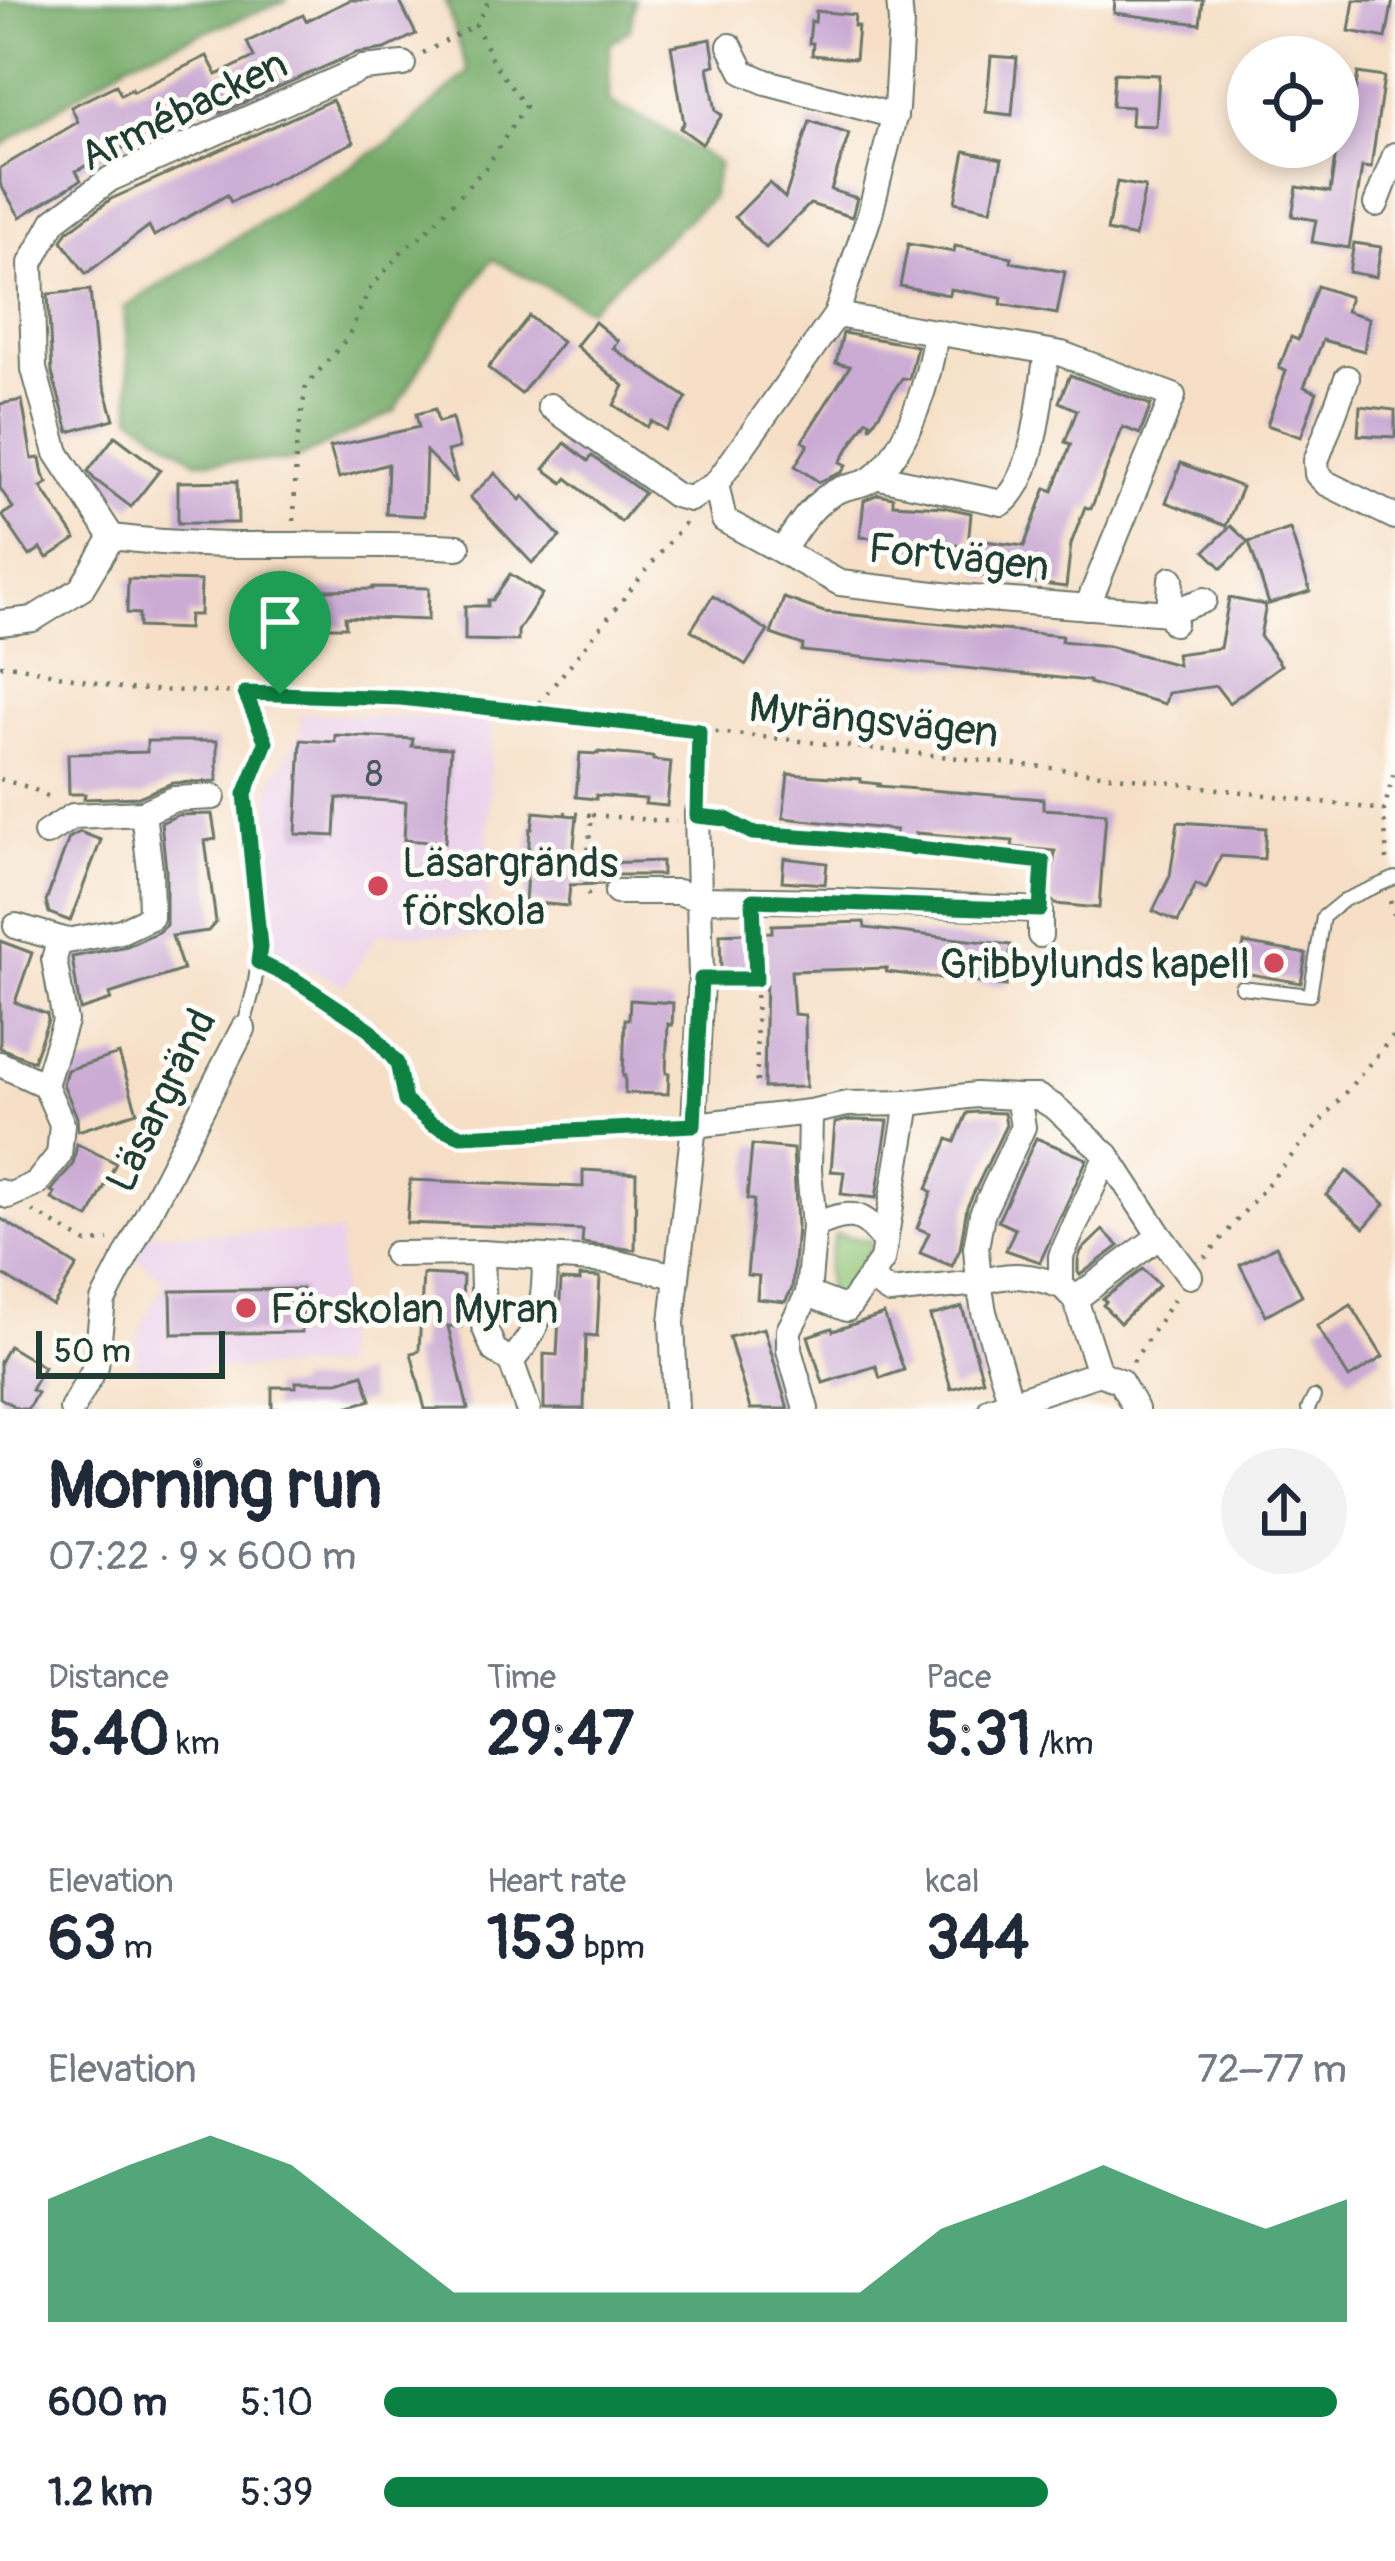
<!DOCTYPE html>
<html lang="en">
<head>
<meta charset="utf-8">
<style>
  :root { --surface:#fff; --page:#f2f2f3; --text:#1f2937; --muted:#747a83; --accent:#0b8043 }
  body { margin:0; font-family:Pangolin,sans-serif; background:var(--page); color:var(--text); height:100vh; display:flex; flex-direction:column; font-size:45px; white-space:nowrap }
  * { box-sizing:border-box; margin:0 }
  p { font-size:39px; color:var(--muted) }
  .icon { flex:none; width:66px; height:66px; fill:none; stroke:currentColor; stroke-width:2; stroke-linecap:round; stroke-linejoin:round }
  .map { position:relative; height:1409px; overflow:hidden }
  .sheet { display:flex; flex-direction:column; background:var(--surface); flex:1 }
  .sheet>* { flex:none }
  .buttons { position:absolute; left:1227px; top:36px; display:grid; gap:24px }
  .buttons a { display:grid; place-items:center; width:132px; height:132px; border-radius:50%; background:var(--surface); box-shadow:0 6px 18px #0003; font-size:60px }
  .scale { position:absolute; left:36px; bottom:30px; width:189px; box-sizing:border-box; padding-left:12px; border:6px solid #1f3d34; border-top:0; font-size:33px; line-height:42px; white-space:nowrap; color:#1f3d34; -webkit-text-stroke:9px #fdfcf7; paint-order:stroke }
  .pin { position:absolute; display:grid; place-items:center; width:102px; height:102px; color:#fff; margin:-123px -51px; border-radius:50% 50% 50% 0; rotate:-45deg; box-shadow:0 0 12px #0007 }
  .pin .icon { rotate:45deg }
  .round { display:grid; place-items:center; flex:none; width:126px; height:126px; border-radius:63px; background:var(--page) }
  .summary { display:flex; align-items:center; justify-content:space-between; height:204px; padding:0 48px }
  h1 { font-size:66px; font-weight:800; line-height:90px }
  .figures { display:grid; grid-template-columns:repeat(3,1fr); gap:18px; height:204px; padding:12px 48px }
  .figures div { display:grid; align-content:center }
  .figures b { font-size:60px; font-weight:800 }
  .figures small { font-size:33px; font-weight:400 }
  .figures p { font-size:33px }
  .chart { height:336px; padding:24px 48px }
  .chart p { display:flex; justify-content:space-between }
  .chart svg { width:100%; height:216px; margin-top:12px; fill:var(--accent); opacity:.7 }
  ul { padding:0 48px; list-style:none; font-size:39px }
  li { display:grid; grid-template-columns:192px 144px 1fr; align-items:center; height:90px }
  li i { height:30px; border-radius:15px; background:var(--accent) }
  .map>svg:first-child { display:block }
  .built { fill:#ebd1eb }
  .green { fill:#90c576; stroke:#588155; stroke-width:3 }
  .forest { fill:#74aa67; stroke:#4a744e; stroke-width:3 }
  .building { fill:#cbabd4 }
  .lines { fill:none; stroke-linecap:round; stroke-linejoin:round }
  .service-casing { stroke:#6a7667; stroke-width:16 }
  .minor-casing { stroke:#6a7667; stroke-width:28 }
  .path { stroke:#6a7667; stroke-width:4.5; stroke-dasharray:3 9; stroke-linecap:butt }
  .service { stroke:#fff; stroke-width:12 }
  .minor { stroke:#fff; stroke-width:24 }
  .route-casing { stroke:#fff; stroke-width:24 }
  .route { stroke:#0b8043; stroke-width:15 }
  .poi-dot { fill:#d1495b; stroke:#fdfcf7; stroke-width:4.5 }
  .labels { text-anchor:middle; stroke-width:10; stroke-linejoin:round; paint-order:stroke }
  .number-label { font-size:36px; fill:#4a585c }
  .street-label { font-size:42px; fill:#1f3d34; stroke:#fdfcf7 }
  .poi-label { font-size:42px; fill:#1f3d34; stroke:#fdfcf7; text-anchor:start }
</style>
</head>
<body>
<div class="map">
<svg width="1395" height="1409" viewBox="0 0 1395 1409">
  <rect width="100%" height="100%" fill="#fdfcf7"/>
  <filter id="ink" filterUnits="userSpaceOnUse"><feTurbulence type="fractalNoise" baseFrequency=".00833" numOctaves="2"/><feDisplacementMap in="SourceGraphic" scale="24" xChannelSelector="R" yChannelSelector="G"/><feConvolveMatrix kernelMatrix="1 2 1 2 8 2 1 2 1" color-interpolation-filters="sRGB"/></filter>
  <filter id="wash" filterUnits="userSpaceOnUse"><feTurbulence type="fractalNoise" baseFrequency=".004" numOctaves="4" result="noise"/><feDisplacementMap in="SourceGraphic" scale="48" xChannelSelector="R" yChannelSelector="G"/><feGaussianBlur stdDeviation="2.7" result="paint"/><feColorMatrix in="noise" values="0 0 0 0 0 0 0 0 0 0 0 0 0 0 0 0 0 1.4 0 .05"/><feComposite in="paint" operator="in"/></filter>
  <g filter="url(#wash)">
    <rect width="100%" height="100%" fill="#f6dfc6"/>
    <g class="built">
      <path d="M301,713l190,8 -4,215 -109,-3 -33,53 -75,-36 -3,-110 4,-58 29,-48z"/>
      <path d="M148,1233h192l1,134 -205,3 1,-34 28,-57 -30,-21z"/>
    </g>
    <path class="green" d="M835,1234l36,7 -3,16 7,4 -28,40 -20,-3v-29z"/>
    <g class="forest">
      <path d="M4,0h285l-160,61 -129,86v-143z"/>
      <path d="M445,0h190l-5,29 -20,15 -1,58 46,22 64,40 -8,34 -123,111 -96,-50 -62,91 -35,61 -103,50h-96l-64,-45 -8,-109 268,-166 76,-69z"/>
    </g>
    <g id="blocks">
      <g class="building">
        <path d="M350,0h49l17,34 -31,15 -29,4 -136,60 -6,-10 -138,68 5,9 -61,37 -20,-33v-16l78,-46 -7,-15 45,-22 5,10 11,-6 1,3 74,-36 10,19 37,-18 -7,-15 56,-27 3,6z"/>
        <path d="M1115,0h88l-3,24 -86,-11z"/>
        <path d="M1354,0h39l-7,38 -37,-7z"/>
        <path d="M816,11l39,4 -1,11h4l-3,33 -43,-4 1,-12h-4l2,-22 4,1z"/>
        <path d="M711,39l4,26 -7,2 8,44 6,4 -20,29 -22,-16 4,-5 -13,-77z"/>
        <path d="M991,56l26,2 -5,57 -26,-3z"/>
        <path d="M1114,73l45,2 -3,51 -25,-1 1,-18 -20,-1z"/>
        <path d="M1358,73l26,4 -13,91 -9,-1 -13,81 -37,-6 4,-22 -24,-4 5,-29 33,5 12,-81 10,1z"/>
        <path d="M332,100l22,42 -123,60 -4,-7 -73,41 -5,-10 -63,48 -24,-33 5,-9 44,-33z"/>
        <path d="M810,121l39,13 -18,56 26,8 -5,19 -42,-13 -44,44 -31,-31 34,-34 16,15z"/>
        <path d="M965,151l37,8 -11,51 -36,-8z"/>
        <path d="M1117,182l28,5 -10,50 -28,-6z"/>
        <path d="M1354,243l27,4 -5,30 -27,-5z"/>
        <path d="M908,244l46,8 1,-6 57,11 -1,5 54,10 -8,42 -56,-10 1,-6 -52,-9 -1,6 -49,-9z"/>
        <path d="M1317,286l33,11 -4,14 23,7 -5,33 -41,-11 -19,47 13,5 -16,45 -34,-12 19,-54 -7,-3 12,-31 7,3z"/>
        <path d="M90,290l7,72 17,57 -45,13 -17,-59 -4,-79z"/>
        <path d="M529,316l33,26 -41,52 -33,-26z"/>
        <path d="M595,322l23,19 -5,7 74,50 -21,32 -15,-9 -4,6 -33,-22 10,-19 -48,-40z"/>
        <path d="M843,333l74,13 -8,33 -7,-1 -32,50 1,-6 -4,-2 -27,42 6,3 -4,7 -23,10 -24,-16 13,-21 -6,-4 48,-75 -14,-3z"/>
        <path d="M1070,375l81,30 -11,29 -17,-7 -32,82 -6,-2 -14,37 -5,43 -86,-11 4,-35 40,5 22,-58 7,3 18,-47 -6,-2 12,-32 -18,-8z"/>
        <path d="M22,400l10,59 8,-1 3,17 5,8 -7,4 35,52 -29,19 -6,-10 -11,8 -28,-41 11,-7 -13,-20v-84z"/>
        <path d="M1360,406l35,4v27l-37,-2z"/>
        <path d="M435,409l3,13 14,-4 7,30 -12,3 10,32 -31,-32 -2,65 -38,-2 2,-50 -49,14 -9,-31 89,-20 -3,-13z"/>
        <path d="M115,436l45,34 -29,37 -37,-28 -6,-8z"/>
        <path d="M565,443l23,18 4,-5 52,37 -23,29 -54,-44 -4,5 -19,-14z"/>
        <path d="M1181,463l61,24 -16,39 -60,-24z"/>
        <path d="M495,473l25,27 3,-4 37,41 -28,26 -62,-66z"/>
        <path d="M237,481l1,42h-60v-41z"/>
        <path d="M878,494l15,3v7l50,3 28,6 -3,33 -27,-2v6l-55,-5 1,-6 -27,-2 4,-37z"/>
        <path d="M1231,526l17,16 -26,26 -17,-17z"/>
        <path d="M1290,529l20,62 -41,13 -20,-62z"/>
        <path d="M510,574l32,20 -24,37v10l-53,-1v-34h23v-6h5z"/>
        <path d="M128,579l73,2 -1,34h-11l-1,14 -49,-2v-13l-12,-1z"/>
        <path d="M373,587l56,1 -1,32 -83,-3 1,10h-24v-37l51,-1z"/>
        <path d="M713,596l55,35 -22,34 -55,-35z"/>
        <path d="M784,598l40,14 238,24 -1,5 47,5 70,19 -2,-11 44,-6 9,-50 37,7 -6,31 21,29 -52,38 -13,-17 -48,7 -3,11 -76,-21v-2l-287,-30 1,-6 -32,-11z"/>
        <path d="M335,735l78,4 -1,7 39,2 -6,95 -41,-3 2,-38 -69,-4 -2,38 -39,-2 5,-94 34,2z"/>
        <path d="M147,741h70v40l-45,2 -33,14 -55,2 1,-5h-16l-1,-40 79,-2z"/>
        <path d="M598,752l55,5v3l18,2 -4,44 -22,-2 1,-5 -50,-4v4l-20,-2 4,-44 18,1z"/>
        <path d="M788,774l73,5v3l18,2 -1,2 165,13v10l63,4 -7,95 -44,-4 -5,-6 5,-47 -43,-4 1,-6 -97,-8v5l-21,-2 1,-6 -113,-12z"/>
        <path d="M534,812l43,4 -5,48 90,-3v14h-45l-9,3 -5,6 -33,1 -2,21 -43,-4 5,-73h2z"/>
        <path d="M212,814l4,25 -11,2 11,81 -8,9 -36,5 11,34 -74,24 2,6 -31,10 -8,-53 55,-11 31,-14 8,-7v-56l-5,-46 17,-8z"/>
        <path d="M1178,822l88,6 -2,31 -43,-3 -15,33 -10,-5 -18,38 -25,-11 17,-35z"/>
        <path d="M80,832l21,8 -31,81 -21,-8 -3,-12 23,-63z"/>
        <path d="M784,858l43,5 -2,21 -43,-3z"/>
        <path d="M864,922l1,6 146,17 -5,41 -120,-14 1,-4 -96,3 3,43 11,1 1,72 -42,1 2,-119 -45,2 -1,-37 52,-2v-7z"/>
        <path d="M0,941l32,12 -17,49 32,12 1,6 -15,41 -33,-13z"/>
        <path d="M1244,943l62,11 -5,29 -62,-11z"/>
        <path d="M630,1000l43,3 -1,22 -4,-1 -2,49h3l-1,21 -43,-1v-17h-2l2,-57h4z"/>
        <path d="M119,1054l18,58 -59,19 -1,-14 -14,-33 4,-14z"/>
        <path d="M977,1112l27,1 2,12 -39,82 -7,42 -8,17 -32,-13 9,-20 -12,-5 15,-36 -5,-3 21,-50 7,3 12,-29z"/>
        <path d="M849,1120l39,1 -12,77 -35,-4 3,-22 -13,-1 4,-48z"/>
        <path d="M1036,1138l51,21 -47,103 -34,-12 9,-21 -17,-8z"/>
        <path d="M77,1144l39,19 -27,55 -37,-19 3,-6 -4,-2 22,-27z"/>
        <path d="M752,1145l41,4 4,77 -5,63 -7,13 -28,-3 2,-23 -12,-1 7,-75 -7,-1z"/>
        <path d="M583,1170l53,3 -1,77 -53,-7 1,-13 -176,-7 3,-43 173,7z"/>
        <path d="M1347,1171l38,33 -21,24 -38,-33z"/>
        <path d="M0,1218l77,48 -24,40 -53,-33z"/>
        <path d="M1103,1230l16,16 -39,29 -2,-3v-12l3,-9z"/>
        <path d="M1276,1246l26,49 -36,20 -26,-50z"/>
        <path d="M1143,1269l16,16 -39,38 -17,-18 3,-3 -3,-3z"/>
        <path d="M423,1274l40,2 -2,51 -13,-1 20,83h-43l-14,-56 8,-2z"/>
        <path d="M580,1276l20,1 -3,59 -11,-1 -2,74h-40v-55l13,1 4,-75 19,1z"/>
        <path d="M302,1289v43l-130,2 -1,-43z"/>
        <path d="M1351,1305l32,52 -34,21 -32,-52z"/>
        <path d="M962,1307l21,73 -32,9 -21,-73z"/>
        <path d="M884,1314l20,56 -24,8 -4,-12 -53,17 -15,-47 24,-8 1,3z"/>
        <path d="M764,1328l24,81h-38l-21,-72z"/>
        <path d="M9,1346l35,21 -13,23 6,3 -9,16h-9l-19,-11v-36z"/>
        <path d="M363,1374l8,26 -31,9h-68v-22h24v-5h42z"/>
      </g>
    </g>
  </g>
  <g filter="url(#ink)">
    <use href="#blocks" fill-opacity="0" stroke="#6a7667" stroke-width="3"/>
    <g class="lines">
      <defs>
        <g id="service">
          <path d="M1241,987l69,8 13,-78 21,-17 51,-22"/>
          <path d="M243,1029l11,-41 6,-41 -15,-153 21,-51"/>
          <path d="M1308,1409l6,-12"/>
        </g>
        <g id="minor">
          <path d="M899,0l2,23 -5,86 -26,105 -34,101 -120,169 8,36 116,63 120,14 209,16 35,-13"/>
          <path d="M730,46l13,26 23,10 129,34"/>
          <path d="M1376,204l19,-49"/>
          <path d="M836,315l226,39 111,42 -86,211"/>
          <path d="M1347,378l-31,83 1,13 9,9 69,34"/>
          <path d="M550,406l125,89 15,4 26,-15"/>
          <path d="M875,476l127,27c34,-25 38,-111 45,-151"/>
          <path d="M112,537c114,15 231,3 346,10"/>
          <path d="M782,551c15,-22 31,-50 57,-61 11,-5 25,-4 35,-13 35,-28 56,-102 62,-145"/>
          <path d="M1171,579l-2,34 5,10"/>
          <path d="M0,623l33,-4 48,-30 31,-52 -55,-84 -23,-84 -3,-106 23,-42 56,-42 253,-111 40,-4"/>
          <path d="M143,813l31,-14 39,-2"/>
          <path d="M617,892h61l21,7 137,2 204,9v25"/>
          <path d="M16,926l51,15 54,-10 30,-14 -1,-47 -7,-57 -70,3 -27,17"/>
          <path d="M0,1064l45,21 17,39 -3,31 -23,29 -28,12 -8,-4"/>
          <path d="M45,1085l20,-64 -11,-62 6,-20"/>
          <path d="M1018,1097h20l18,11 51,47 53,81 30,40"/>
          <path d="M908,1103l68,-8 42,2 5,30 -41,87 -6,34 3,35c30,-11 53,-8 82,3v-30l46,-101"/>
          <path d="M694,1125l116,-13 -1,58 5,56 -6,68 -19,36v20l17,59"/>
          <path d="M814,1226c35,-16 50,-16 71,18"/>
          <path d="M482,1253l2,73 10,24 17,11"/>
          <path d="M395,1254l87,-1 126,8 69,15"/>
          <path d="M871,1279l19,13 89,-9 5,29 27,91"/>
          <path d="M1067,1291l8,8 24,74"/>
          <path d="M808,1294l39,15 35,-49 26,-157 -61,1 -37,8"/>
          <path d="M1075,1299l85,-63"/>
          <path d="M72,1409l24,-43 7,-65 140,-272"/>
          <path d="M528,1409l-17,-48c31,-32 34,-61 34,-104"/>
          <path d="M676,1409l-4,-87 22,-197 7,-146 -4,-166"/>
          <path d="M991,1409l108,-36 21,8 16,28"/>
        </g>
      </defs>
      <use href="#service" class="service-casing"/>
      <use href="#minor" class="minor-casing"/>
      <g class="path">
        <path d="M423,53l53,-28"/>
        <path d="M294,521l2,-72 10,-63 42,-49 21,-47 35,-41 19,-14 64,-69 38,-60 -32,-44 -17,-37 13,-25"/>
        <path d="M0,665l16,1 109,23 276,9 669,72 314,40"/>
        <path d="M245,693l14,33"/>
        <path d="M280,694c9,-41 4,-83 9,-125"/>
        <path d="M532,712l155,-192"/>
        <path d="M0,779l31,9 24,12"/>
        <path d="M698,789l1,-58"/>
        <path d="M564,813l28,2 -8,74 4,5 6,-1"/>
        <path d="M592,815l84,7"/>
        <path d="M722,818l30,15 76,5 215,24 -1,22"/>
        <path d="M1387,860l-3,-50 11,-42"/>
        <path d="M1390,901l5,17"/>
        <path d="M754,924l2,54"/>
        <path d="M276,971c34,16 105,58 121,92 5,11 2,27 8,38 11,19 38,27 57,34l208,-9"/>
        <path d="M725,979l31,-1 1,108"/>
        <path d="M33,1211l54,32 22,-3"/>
        <path d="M1205,1258l190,-224"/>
        <path d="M1133,1362l43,-66"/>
      </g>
      <use href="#service" class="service"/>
      <use href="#minor" class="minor"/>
    </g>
  </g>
  <g class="lines" filter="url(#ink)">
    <defs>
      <path id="route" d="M245,693l156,5 298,33 -2,85 29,3 26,14 76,5 215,24 -3,48 -287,-10 3,79h-55l-7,146 -233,11 -29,-12 -27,-23 -8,-38 -29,-35 -74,-49 -36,-17 2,-15 -15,-153 21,-52z"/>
    </defs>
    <use href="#route" class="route-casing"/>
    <use href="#route" class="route"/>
  </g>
  <g class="poi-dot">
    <circle cx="378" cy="886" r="12"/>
    <circle cx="1274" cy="963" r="12"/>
    <circle cx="246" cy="1308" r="12"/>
  </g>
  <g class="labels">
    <g class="number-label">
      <text x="374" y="786">8</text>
    </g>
    <g class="street-label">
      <text transform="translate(183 109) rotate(-26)" y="15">Armébacken</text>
      <text transform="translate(959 556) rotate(6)" y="15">Fortvägen</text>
      <text transform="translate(874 719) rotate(6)" y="15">Myrängsvägen</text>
      <text transform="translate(160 1100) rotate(-64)" y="15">Läsargränd</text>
    </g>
    <g class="poi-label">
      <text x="402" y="877">Läsargränds<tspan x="402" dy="48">förskola</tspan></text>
      <text x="1250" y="978" text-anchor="end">Gribbylunds kapell</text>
      <text x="270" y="1323">Förskolan Myran</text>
    </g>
  </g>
</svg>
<div class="buttons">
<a><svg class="icon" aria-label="locate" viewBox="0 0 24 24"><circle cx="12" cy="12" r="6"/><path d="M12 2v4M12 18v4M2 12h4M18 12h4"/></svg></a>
</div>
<div class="scale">50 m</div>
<div class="pin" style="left:280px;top:694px;background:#1e9e55"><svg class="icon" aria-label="arrive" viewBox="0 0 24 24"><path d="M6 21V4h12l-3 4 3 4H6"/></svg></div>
</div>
<section class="sheet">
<div class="summary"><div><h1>Morning run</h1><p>07:22 · 9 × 600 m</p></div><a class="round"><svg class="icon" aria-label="share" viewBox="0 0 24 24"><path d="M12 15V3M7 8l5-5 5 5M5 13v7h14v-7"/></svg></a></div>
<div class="figures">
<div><p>Distance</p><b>5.40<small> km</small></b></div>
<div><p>Time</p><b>29:47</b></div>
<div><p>Pace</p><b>5:31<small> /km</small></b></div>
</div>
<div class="figures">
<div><p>Elevation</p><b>63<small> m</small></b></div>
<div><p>Heart rate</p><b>153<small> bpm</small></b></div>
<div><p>kcal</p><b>344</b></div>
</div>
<div class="chart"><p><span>Elevation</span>72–77 m</p>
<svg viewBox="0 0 160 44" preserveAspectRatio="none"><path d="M0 44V19L10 12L20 6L30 12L40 25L50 38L60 38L70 38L80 38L90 38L100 38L110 25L120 19L130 12L140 19L150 25L160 19V44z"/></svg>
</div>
<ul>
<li><b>600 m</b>5:10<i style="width:99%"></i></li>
<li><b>1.2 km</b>5:39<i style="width:69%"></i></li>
</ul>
</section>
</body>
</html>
